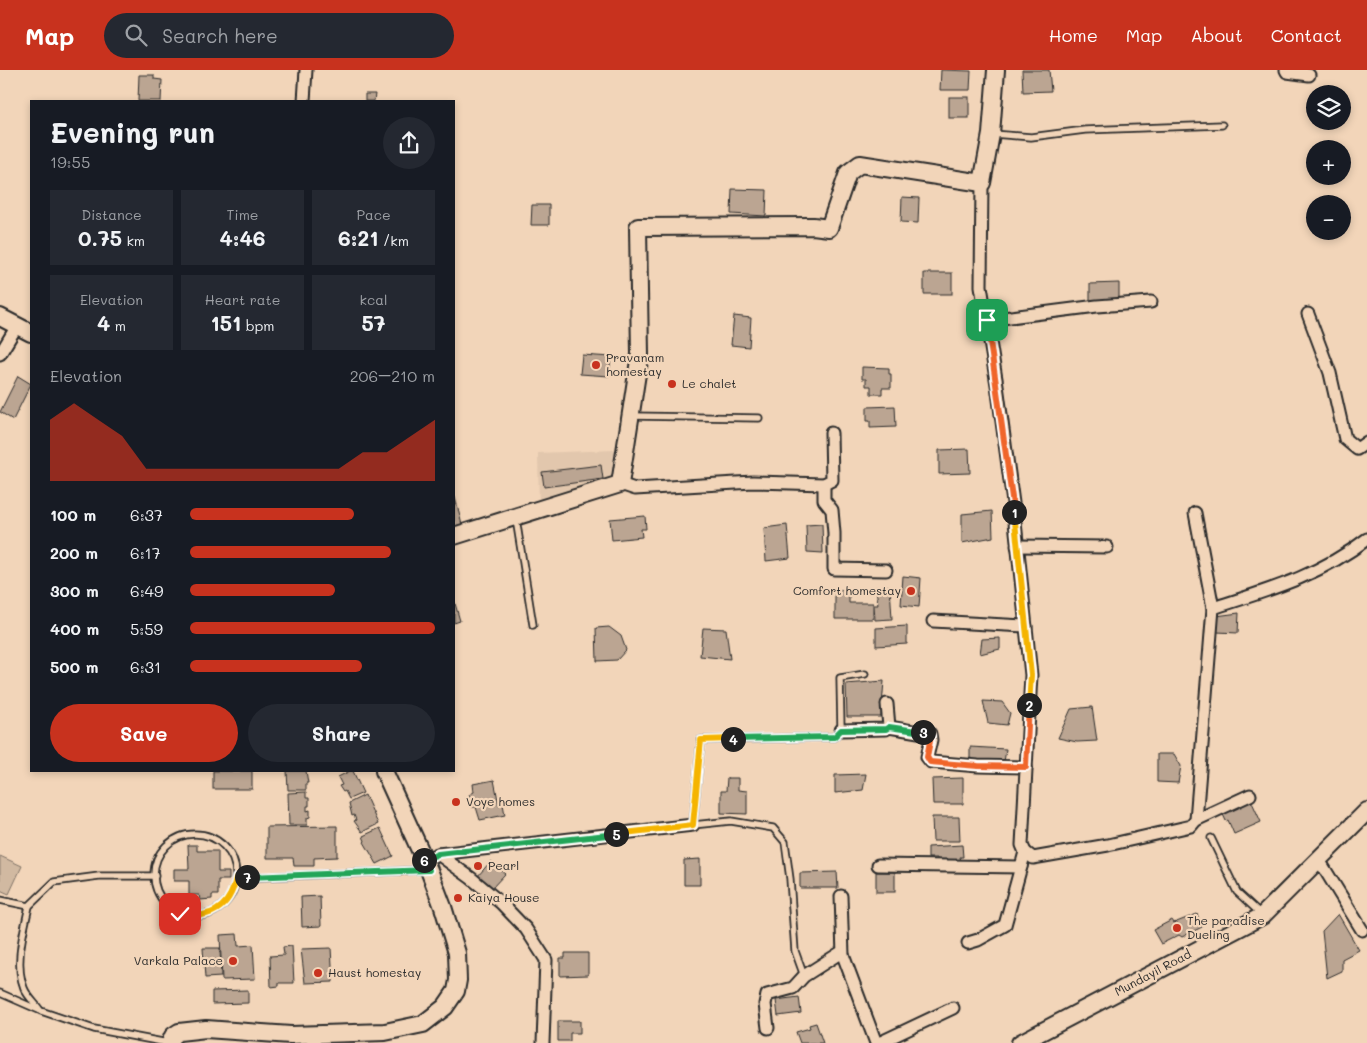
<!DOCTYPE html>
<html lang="en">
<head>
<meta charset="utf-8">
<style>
  :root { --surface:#171b24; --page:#242831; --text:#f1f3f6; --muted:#9ea1a6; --accent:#c8321e }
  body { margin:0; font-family:Mali,sans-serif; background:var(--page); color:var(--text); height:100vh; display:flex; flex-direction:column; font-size:19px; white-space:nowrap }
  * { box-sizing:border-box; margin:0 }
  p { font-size:16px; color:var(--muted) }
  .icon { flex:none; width:28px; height:28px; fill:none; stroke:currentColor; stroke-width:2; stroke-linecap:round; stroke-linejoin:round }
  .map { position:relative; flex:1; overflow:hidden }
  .sheet { position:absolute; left:30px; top:30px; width:425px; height:672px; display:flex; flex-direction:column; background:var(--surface); border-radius:0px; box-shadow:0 2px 8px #0003 }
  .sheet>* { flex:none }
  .tools { position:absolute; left:1306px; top:15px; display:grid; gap:10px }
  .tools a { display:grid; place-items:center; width:45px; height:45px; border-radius:50%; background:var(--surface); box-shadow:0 2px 8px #0003; font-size:25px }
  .pin { position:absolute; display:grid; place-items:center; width:42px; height:42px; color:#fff; margin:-21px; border-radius:10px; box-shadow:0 2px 8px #0006 }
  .km { position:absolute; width:25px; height:25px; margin:-12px; border-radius:50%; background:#222; color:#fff; font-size:14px; line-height:25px; text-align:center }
  .round { display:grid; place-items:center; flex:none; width:52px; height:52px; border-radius:26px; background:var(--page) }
  .headline { display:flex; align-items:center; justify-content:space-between; height:85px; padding:0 20px }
  h1 { font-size:28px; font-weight:700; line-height:38px }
  .metrics { display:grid; grid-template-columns:repeat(3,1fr); gap:8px; height:85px; padding:5px 20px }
  .metrics div { display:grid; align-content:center; border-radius:0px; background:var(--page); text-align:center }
  .metrics b { font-size:21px; font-weight:700 }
  .metrics small { font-size:14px; font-weight:400 }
  .metrics p { font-size:14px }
  .chart { height:140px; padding:10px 20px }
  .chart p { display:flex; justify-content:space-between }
  .chart svg { width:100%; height:90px; margin-top:5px; fill:var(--accent); opacity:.7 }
  .button { display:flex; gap:10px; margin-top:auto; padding:10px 20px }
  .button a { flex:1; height:58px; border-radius:30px; background:var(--accent); color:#fff; font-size:20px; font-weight:700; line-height:58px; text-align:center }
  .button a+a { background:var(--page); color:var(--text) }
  ul { padding:0 20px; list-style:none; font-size:16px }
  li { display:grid; grid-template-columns:80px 60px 1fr; align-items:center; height:38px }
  li i { height:12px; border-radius:6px; background:var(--accent) }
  header { display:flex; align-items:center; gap:30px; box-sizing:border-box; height:70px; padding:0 25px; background:var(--accent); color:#fff }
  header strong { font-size:24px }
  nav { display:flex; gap:28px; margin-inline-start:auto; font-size:18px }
  .search { width:350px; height:45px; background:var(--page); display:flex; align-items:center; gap:12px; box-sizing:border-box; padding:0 18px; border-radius:28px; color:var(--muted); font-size:19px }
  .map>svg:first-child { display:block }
  .built { fill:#e2c7ad }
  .green { fill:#d1b9a1; stroke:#7e7266 }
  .building { fill:#bba592; stroke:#2b2b2b }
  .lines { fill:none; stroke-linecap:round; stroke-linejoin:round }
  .lane-casing { stroke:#2b2b2b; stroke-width:9 }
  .street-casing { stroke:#2b2b2b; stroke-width:15 }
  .secondary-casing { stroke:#2b2b2b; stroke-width:20 }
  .lane { stroke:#f2d5b9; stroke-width:5.5 }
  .street { stroke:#f2d5b9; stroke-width:11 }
  .secondary { stroke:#f2d5b9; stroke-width:16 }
  .split-1-casing { stroke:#fff; stroke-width:10 }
  .split-2-casing { stroke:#fff; stroke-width:10 }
  .split-3-casing { stroke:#fff; stroke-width:10 }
  .split-4-casing { stroke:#fff; stroke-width:10 }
  .split-5-casing { stroke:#fff; stroke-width:10 }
  .split-6-casing { stroke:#fff; stroke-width:10 }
  .split-7-casing { stroke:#fff; stroke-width:10 }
  .split-8-casing { stroke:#fff; stroke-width:10 }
  .split-1 { stroke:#f0652b; stroke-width:6 }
  .split-2 { stroke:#f5b400; stroke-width:6 }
  .split-3 { stroke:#f0652b; stroke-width:6 }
  .split-4 { stroke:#22a559; stroke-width:6 }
  .split-5 { stroke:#f5b400; stroke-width:6 }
  .split-6 { stroke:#22a559; stroke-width:6 }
  .split-7 { stroke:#22a559; stroke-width:6 }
  .split-8 { stroke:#f5b400; stroke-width:6 }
  .poi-dot { fill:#c8321e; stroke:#f2d5b9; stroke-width:2 }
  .labels { text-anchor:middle; stroke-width:4.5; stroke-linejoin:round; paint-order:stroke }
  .poi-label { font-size:12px; fill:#2b2b2b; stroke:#f2d5b9; text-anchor:start }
  .street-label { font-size:12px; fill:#2b2b2b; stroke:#f2d5b9 }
</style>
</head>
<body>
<header>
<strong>Map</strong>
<div class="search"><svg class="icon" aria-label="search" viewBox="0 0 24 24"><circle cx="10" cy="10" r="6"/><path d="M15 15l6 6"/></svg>Search here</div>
<nav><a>Home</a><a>Map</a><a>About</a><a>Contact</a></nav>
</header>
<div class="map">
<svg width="1367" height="973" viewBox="0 0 1367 973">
  <rect width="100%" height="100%" fill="#f2d5b9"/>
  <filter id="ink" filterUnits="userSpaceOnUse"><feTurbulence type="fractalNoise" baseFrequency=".02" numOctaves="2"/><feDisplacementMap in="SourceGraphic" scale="10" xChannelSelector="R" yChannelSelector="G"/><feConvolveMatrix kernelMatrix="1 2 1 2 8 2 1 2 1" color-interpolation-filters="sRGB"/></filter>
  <g filter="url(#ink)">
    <path class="built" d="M614,380l4,33 -79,24 -1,-54z"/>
    <path class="green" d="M0,786l22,10 -13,28 -9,-4z"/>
    <g class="building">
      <path d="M941,0l30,1 -1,19h-30z"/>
      <path d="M1022,0h27l2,21 -28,1z"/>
      <path d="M139,5h15v4l8,1 -1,21h-23z"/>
      <path d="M365,24h10l-1,7h-9z"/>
      <rect x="949" y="27" width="20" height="21"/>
      <path d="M732,119l35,1 -1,26 -35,-2z"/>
      <path d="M902,127l17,1 -1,25 -17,-1z"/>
      <path d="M532,135h17v20h-18z"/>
      <rect x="924" y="203" width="28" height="21"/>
      <path d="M1119,213v18l-29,1v-18z"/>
      <path d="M734,246l17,2 -2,29 -18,-2z"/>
      <path d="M582,285l29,2 -2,19 -29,-2z"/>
      <path d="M862,297l27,1v6h2v14h-9v6h-11v-8h-5v-7h-4z"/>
      <path d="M18,306l13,8 -18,36 -13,-8z"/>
      <path d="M895,336l1,21 -26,1v-7h-3v-14z"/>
      <path d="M969,379l1,24 -31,1v-24z"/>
      <path d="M601,395l2,14 -59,8 -2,-15z"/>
      <path d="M455,427l7,28 -8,1v-28z"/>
      <path d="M992,441l1,26 -31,6v-29z"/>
      <path d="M645,446l1,13h-5l1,8 -30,3 -2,-21z"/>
      <path d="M822,454l1,29 -16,-1 -1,-27z"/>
      <path d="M787,455l3,33 -24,3 -2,-33z"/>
      <path d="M903,506l18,2 -2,29 -18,-2z"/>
      <path d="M890,516l2,33 -17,1 -1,-15h4l-2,-18z"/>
      <path d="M835,520h14v13h24v16h-38z"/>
      <path d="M454,530l6,21 -6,2z"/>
      <path d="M1239,543l-1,20 -21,-1 -1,-16z"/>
      <path d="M907,556v18l-31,2v-18z"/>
      <path d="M609,557l12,9 5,14 -9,10 -20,1 -1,-33z"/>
      <path d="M703,558l23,1 4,30 -30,-3z"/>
      <path d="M1000,568v11l-20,5 2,-15z"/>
      <path d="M884,611l-3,36h-34l-1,-33z"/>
      <path d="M983,631l19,1 8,11 -3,12 -19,-2z"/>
      <path d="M1092,637l5,34 -20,1 -19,-4 13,-29z"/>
      <path d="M970,677l36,2 -2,13 -34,-1z"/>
      <path d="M1157,684h17l7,12 -3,17 -21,-1z"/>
      <rect x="213" y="701" width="39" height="18"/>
      <path d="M287,701h19l2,12h-2v7h-18z"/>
      <path d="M350,701h3l10,22 -14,6 -4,-8 -2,1 -4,-6 3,-1 -4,-8z"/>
      <path d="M866,704l-3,16 -28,3v-18z"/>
      <path d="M727,708h11v12l9,1v23l-26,-1v-22h5z"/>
      <path d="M963,708v26h-30l-1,-25z"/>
      <path d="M494,710l5,25 4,-1 2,11 -25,5 -4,-13h-4l-3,-6v-6l5,-3 -1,-8z"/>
      <path d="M306,722v6h3v8h-2v5l3,-1v7l-3,1v7h-18l-1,-32z"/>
      <path d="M365,725l13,29 -16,8 -8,-11 2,-1 -2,-5 -2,1 -3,-13z"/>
      <path d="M1250,728l11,24 -27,12 -6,-14 -2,1 -5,-11z"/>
      <path d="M932,747h27l1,24h-27z"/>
      <path d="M337,756v31l-23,1v8h-20l-1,-8h-26v-31z"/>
      <path d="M380,758l13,28 -16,8 -13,-22 1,-1 -2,-5z"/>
      <path d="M188,775h9v6h21v21h11v8h-11v15h-6v4l-12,1 -1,-5h-10v-14h-15v-12h15z"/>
      <path d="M962,775l1,12h-3l1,4 -24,1v-4h-9v-11z"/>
      <path d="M700,789v26h-16v-25z"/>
      <path d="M491,791l14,13 -14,15 -14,-12z"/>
      <path d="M837,802l1,16h-38v-15z"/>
      <rect x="876" y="802" width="19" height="20"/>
      <path d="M320,826l1,30 -19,1 -1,-30z"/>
      <path d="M1197,844l5,13 -20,10 -3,-2 -18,9 -8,-14 19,-10 2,3z"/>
      <path d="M1338,844l21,36 -17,9v12l-15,7 -5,-47z"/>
      <path d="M237,864l1,12 15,-1 2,34 -33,1 -2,-45z"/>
      <path d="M292,876l2,37h-15v3l-8,1 -1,-31 14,-1 -1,-8z"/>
      <path d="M203,878h17l1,29 -16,1z"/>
      <path d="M331,878l2,34 -28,1 -4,-34z"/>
      <path d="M565,883h23v22l-28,1v-18h5z"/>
      <path d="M248,920v13l-36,1v-13z"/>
      <path d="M799,927l2,16 -23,3 -2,-16z"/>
      <path d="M558,951h22v12h-10v8h-12z"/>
      <path d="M816,953l7,20h-23l-4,-11 14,-4 -1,-3z"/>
    </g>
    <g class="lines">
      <defs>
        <g id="lane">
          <path d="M993,64l38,3 54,-7 137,-5"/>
          <path d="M632,346l127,2"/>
          <path d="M516,449l17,106"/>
          <circle cx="195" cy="805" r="41"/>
          <path d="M1211,768l26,54 24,22"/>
          <path d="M236,808l191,-8"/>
          <path d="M0,830l29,6 25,-24 45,-6h56"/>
          <path d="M29,836c-5,25 -15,57 -5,82 3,8 11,15 16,22"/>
          <path d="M804,906l-9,-25 -5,-72 -5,-37 -12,-14 -42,-7 -38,4 8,-85 133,-3 7,-7 -1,-52 25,-4"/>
          <path d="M0,923l41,18 53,18 74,14"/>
        </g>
        <g id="street">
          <path d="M1286,0l1,2 22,3"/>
          <path d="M304,31l2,-31"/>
          <path d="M1308,244l22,59 15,66 12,10 10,-7"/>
          <path d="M987,250l110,-14 54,-4"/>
          <path d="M0,284l17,-28"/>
          <path d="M620,414l15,5 118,-7 71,2 8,-4 -1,-47"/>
          <path d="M824,414v16l8,10 2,23v36l52,1"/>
          <path d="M1195,443l18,95"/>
          <path d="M1017,476l90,1"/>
          <path d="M933,551l93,5"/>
          <path d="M887,634l2,23 41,7 1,6 -4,17 4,5 47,4 48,1"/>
          <path d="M841,660l45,-1 3,-2"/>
          <path d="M1196,750l54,-25"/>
          <path d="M1025,782l8,6 75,-13 83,-19 5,-6 17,-212c56,-18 106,-32 154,-69"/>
          <path d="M438,784l33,24 30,25 25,26 20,31 -3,83"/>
          <path d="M423,790l15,-6 255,-29"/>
          <path d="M1319,790l43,70"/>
          <path d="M878,795l143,2"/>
          <path d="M841,826l2,59"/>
          <path d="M968,873l10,-3 27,-15 20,-73 -3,-7 9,-170 -18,-172 -16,-118 -16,-99 1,-103"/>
          <path d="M768,958l-3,-24 2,-9 26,-7 11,-12 36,-23 3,2 33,88"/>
          <path d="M879,973l74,-35"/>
        </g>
        <g id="secondary">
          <path d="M0,247l31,16"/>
          <path d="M454,466l166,-52 20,-130 -2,-127 175,-1 16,2 19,-55 12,-9 122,19 9,-49 5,-64"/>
          <path d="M170,973l3,-7 6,-4 27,-3 85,6 94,-3 38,-8 22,-17 11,-16 2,-11 -1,-27 -14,-46 -14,-37 -45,-99"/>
          <path d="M1020,973l242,-127 105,-105"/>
        </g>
      </defs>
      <use href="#lane" class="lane-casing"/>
      <use href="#street" class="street-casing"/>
      <use href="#secondary" class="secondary-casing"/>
      <use href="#lane" class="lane"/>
      <use href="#street" class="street"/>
      <use href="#secondary" class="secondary"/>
    </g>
  </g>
  <g class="lines" filter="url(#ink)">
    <defs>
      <path id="split-1" d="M987,250l27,192"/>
      <path id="split-2" d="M1014,442l17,163 -2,30"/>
      <path id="split-3" d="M923,662l8,4 -4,21 3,5 48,4 48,1 3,-62"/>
      <path id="split-4" d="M733,669l101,-2 7,-7 45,-1 3,-2 34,5"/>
      <path id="split-5" d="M616,764l77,-9 8,-85 32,-1"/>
      <path id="split-6" d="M424,790l14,-6 178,-20"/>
      <path id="split-7" d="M247,807l182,-7 -5,-10"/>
      <path id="split-8" d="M180,844c30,6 50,-6 56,-36l11,-1"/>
    </defs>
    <use href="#split-1" class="split-1-casing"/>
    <use href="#split-2" class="split-2-casing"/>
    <use href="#split-3" class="split-3-casing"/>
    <use href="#split-4" class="split-4-casing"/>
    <use href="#split-5" class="split-5-casing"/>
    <use href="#split-6" class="split-6-casing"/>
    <use href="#split-7" class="split-7-casing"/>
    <use href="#split-8" class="split-8-casing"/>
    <use href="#split-1" class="split-1"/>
    <use href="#split-2" class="split-2"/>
    <use href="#split-3" class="split-3"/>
    <use href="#split-4" class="split-4"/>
    <use href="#split-5" class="split-5"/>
    <use href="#split-6" class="split-6"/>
    <use href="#split-7" class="split-7"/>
    <use href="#split-8" class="split-8"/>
  </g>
  <g class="poi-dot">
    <circle cx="596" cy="295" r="5"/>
    <circle cx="672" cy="314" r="5"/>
    <circle cx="911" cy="521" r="5"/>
    <circle cx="456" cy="732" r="5"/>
    <circle cx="478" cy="796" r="5"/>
    <circle cx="458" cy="828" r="5"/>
    <circle cx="1177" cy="858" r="5"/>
    <circle cx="233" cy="891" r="5"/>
    <circle cx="318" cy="903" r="5"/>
  </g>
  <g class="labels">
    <g class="poi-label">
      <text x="606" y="292">Pravanam<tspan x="606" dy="14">homestay</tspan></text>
      <text x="682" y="318">Le chalet</text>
      <text x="901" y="525" text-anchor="end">Comfort homestay</text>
      <text x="466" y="736">Voye homes</text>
      <text x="488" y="800">Pearl</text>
      <text x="468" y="832">Kaiya House</text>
      <text x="1187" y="855">The paradise<tspan x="1187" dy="14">Dueling</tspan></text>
      <text x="223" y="895" text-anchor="end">Varkala Palace</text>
      <text x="328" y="907">Haust homestay</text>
    </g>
    <g class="street-label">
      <text transform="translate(1153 903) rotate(-28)" y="4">Mundayil Road</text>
    </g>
  </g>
</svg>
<div class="tools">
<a><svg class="icon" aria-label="layers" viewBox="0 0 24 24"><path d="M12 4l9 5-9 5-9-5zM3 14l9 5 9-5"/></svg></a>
<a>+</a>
<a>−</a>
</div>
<div class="pin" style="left:987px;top:250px;background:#1e9e55"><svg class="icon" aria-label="arrive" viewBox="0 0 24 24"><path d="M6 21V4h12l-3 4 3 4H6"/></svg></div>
<div class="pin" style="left:180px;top:844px;background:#d93025"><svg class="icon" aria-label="check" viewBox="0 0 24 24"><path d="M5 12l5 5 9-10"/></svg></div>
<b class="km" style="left:1014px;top:442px">1</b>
<b class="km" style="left:1029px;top:635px">2</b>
<b class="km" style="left:923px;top:662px">3</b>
<b class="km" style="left:733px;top:669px">4</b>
<b class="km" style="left:616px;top:764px">5</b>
<b class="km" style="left:424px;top:790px">6</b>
<b class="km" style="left:247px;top:807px">7</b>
<section class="sheet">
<div class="headline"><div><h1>Evening run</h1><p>19:55</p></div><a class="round"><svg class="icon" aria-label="share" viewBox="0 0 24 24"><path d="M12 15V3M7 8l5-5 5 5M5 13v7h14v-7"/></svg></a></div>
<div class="metrics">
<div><p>Distance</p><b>0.75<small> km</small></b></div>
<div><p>Time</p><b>4:46</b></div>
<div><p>Pace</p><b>6:21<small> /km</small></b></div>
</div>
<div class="metrics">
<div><p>Elevation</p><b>4<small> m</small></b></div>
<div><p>Heart rate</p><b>151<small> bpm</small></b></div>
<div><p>kcal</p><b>57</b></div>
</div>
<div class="chart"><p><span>Elevation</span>206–210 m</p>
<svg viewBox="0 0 160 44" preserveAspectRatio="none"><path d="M0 44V14L10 6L20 14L30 22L40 38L50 38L60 38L70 38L80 38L90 38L100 38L110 38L120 38L130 30L140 30L150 22L160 14V44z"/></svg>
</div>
<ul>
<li><b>100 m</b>6:37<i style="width:67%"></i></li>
<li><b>200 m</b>6:17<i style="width:82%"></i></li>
<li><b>300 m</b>6:49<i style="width:59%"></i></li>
<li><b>400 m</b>5:59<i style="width:100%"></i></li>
<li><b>500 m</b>6:31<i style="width:70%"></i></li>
</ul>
<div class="button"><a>Save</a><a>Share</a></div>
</section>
</div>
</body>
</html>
